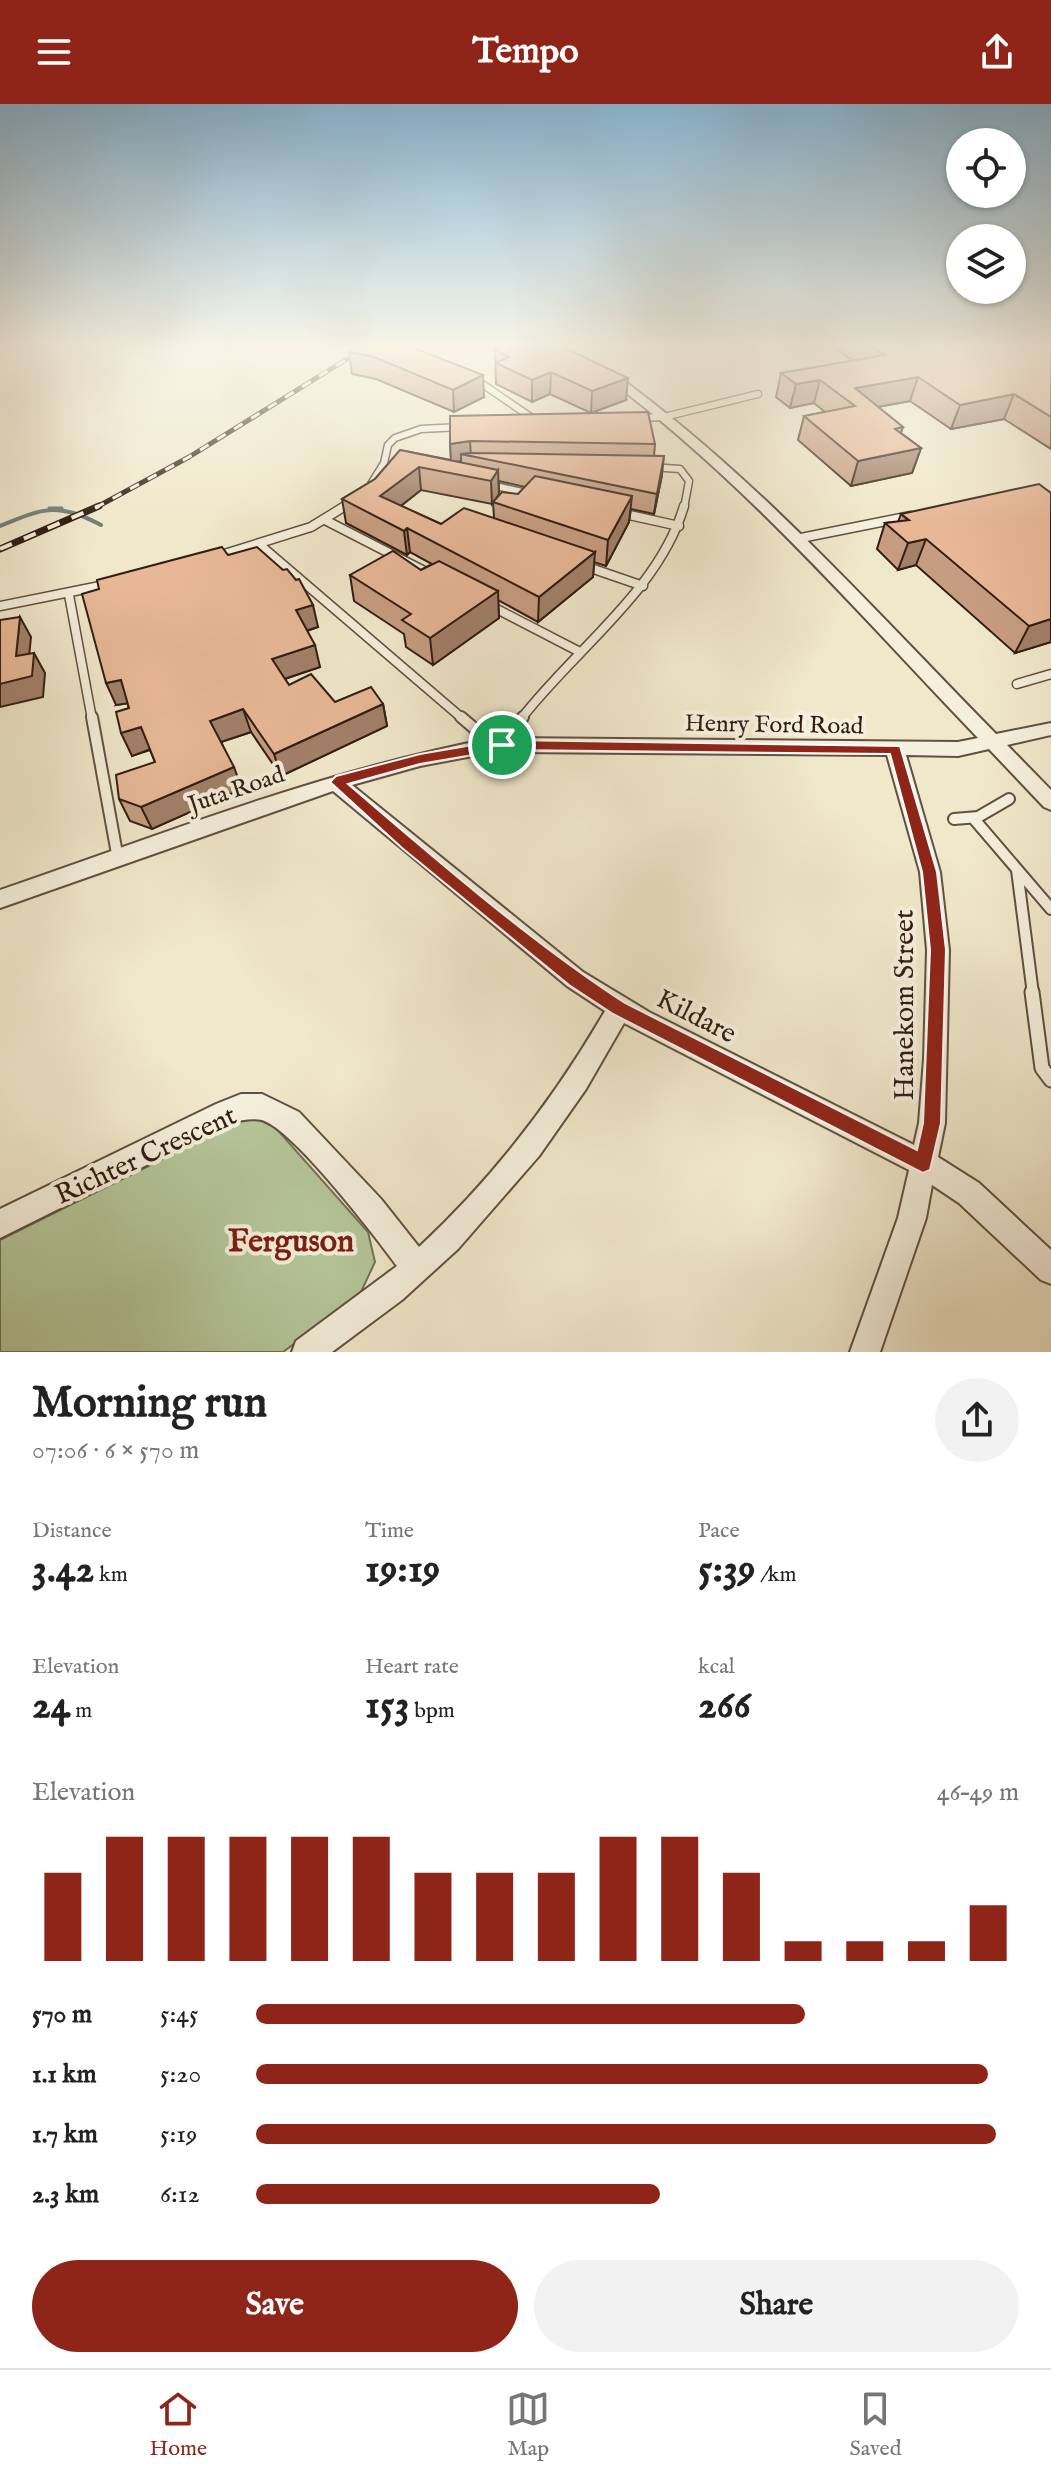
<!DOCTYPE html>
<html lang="en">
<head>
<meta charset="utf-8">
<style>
  :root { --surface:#fff; --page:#f2f2f2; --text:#222; --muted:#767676; --line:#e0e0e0; --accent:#8f2418 }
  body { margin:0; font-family:"IM FELL English",serif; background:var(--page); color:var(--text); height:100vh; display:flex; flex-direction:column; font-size:30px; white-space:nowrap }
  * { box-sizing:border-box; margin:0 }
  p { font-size:26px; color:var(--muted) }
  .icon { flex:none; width:44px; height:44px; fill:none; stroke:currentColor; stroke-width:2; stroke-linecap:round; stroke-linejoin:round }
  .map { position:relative; height:1248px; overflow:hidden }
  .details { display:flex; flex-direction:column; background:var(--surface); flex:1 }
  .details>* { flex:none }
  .controls { position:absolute; left:946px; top:24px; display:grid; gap:16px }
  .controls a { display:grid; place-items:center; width:80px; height:80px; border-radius:50%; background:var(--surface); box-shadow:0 2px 6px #0004; font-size:40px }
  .pin { position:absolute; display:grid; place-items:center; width:68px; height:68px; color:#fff; margin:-34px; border:4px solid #fff; border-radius:50%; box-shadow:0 2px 8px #0007 }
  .round { display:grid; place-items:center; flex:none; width:84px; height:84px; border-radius:42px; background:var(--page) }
  .head { display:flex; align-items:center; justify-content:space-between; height:136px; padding:0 32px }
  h1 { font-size:44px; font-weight:700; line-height:60px }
  .metrics { display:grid; grid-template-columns:repeat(3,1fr); gap:12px; height:136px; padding:8px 32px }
  .metrics div { display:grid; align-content:center }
  .metrics b { font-size:40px; font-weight:700 }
  .metrics small { font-size:22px; font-weight:400 }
  .metrics p { font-size:22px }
  .chart { height:224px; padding:16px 32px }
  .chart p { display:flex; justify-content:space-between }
  .chart svg { width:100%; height:144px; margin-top:8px; stroke:var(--accent); stroke-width:6 }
  .action { display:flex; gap:16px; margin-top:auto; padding:16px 32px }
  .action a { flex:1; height:92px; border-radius:48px; background:var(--accent); color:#fff; font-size:32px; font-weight:700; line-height:92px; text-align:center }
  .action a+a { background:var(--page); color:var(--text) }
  ul { padding:0 32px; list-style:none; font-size:26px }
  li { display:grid; grid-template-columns:128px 96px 1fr; align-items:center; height:60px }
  li i { height:20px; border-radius:10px; background:var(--accent) }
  header { display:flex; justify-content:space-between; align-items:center; height:104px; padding:0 32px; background:var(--accent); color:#fff; font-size:36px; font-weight:700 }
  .menu { display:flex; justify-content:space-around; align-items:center; height:112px; border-top:2px solid var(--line); background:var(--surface); font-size:22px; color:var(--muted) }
  .menu a { display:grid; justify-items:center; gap:4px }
  .menu .selected { color:var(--accent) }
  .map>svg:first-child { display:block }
  .green { fill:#b5c79b; stroke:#737257; stroke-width:2 }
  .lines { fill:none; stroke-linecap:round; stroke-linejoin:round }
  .stream-far1 { stroke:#717e7a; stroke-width:3 }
  .stream { stroke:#717e7a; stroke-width:4 }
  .lane-far3-casing { stroke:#615041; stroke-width:9 }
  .lane-far2-casing { stroke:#615041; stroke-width:11 }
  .lane-far1-casing { stroke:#615041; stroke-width:14 }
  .lane-casing { stroke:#615041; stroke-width:17 }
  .street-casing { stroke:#615041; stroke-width:4 }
  .lane-far3 { stroke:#f5f0dd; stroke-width:6 }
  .lane-far2 { stroke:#f5f0dd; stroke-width:8 }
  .lane-far1 { stroke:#f5f0dd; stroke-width:10 }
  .lane { stroke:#f5f0dd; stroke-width:13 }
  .street { fill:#f5f0dd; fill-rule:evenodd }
  .rail-far1-casing { stroke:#311d13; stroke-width:5 }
  .rail-casing { stroke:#311d13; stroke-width:7 }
  .rail-far1 { stroke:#f5f0dd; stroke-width:3; stroke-dasharray:10; stroke-linecap:butt }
  .rail { stroke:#f5f0dd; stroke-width:4; stroke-dasharray:13; stroke-linecap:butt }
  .wall { fill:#c79d81; stroke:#311d13; stroke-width:2; fill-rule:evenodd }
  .shaded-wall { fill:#a28069; stroke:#311d13; stroke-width:2 }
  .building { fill:#e7b796; stroke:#311d13; stroke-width:2 }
  .route { fill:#8f2418; stroke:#fff; stroke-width:2; fill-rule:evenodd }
  .labels { text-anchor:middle; stroke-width:8; stroke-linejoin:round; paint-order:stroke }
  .street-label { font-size:24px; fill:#311d13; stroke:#f5f0dd }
  .near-street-label { font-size:28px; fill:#311d13; stroke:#f5f0dd }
  .near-neighbourhood-label { font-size:32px; font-weight:bold; fill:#7a1f14; stroke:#f5f0dd }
</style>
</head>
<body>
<header><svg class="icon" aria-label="menu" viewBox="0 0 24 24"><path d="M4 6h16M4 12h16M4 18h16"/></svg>Tempo<svg class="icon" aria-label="share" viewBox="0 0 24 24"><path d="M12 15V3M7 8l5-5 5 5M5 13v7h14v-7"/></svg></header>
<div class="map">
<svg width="1051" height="1248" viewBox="0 0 1051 1248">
  <rect width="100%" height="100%" fill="#f0e8cb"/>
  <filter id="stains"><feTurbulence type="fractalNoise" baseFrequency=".0025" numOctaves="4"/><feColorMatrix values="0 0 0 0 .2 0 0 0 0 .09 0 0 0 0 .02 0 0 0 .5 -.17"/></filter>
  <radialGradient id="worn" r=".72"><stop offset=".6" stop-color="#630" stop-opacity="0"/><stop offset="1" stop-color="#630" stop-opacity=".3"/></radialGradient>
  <path class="green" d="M254,1014l21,9 93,105 7,30 -15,32 -77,58h-283v-112l239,-119z"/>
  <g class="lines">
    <path class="stream-far1" d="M49,404h13"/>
    <path class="stream" d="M0,422c44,-18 57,-24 101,-1"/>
    <defs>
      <g id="lane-far3">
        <path d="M475,275l60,41"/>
        <path d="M639,314l25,-1 94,-23"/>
        <path d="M651,363l29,2 9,12 -5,27"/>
        <path d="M371,380l13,-21 4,-18 7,-7 26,-9 40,-2"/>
        <path d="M487,380l44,10"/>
        <path d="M342,404l9,-5"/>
      </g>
      <g id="lane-far2">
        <path d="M620,409l59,13"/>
        <path d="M325,416l105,54"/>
        <path d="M796,435l115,-23"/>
        <path d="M260,441l203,174"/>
        <path d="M218,452l93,-29 34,-21"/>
        <path d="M582,461l61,21"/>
        <path d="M69,491l23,124"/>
        <path d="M489,501l89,46"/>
        <path d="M0,502l110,-22"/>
        <path d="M1017,580l34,-10"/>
        <path d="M521,615c53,-69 138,-128 163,-213"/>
      </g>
      <g id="lane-far1">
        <path d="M92,613l26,142"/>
        <path d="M461,613l33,28"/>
        <path d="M502,641l21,-28"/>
        <path d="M954,715l24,-2 31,-18"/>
        <path d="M974,715l77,90"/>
        <path d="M1017,766l16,124"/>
      </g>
      <path id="lane" d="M1032,888l10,76 9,12"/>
      <path id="street" d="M604,268h8c143,103 261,237 384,362l55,-11v12l-44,10 44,45v20l-7,-3 -55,-58 -31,7 -52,-1 34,117 9,78 -4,173 -7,34 41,26 72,67v34l-10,-4 -82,-77 -27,-18 -6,33 -46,134h-30l48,-134 11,-48 -285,-147 -38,66 -47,67 -81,93 -56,51 -70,52h-40l4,-11 101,-75c-23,-31 -103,-136 -135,-146 -10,-2 -21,0 -31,3l-231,115v-29l216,-105 25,-10h21l37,18 82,87 38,48c74,-69 135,-148 186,-236l-38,-25 -234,-195 -333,117v-18c163,-56 324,-120 494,-152l464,4 20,-4c-120,-125 -234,-258 -374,-362zM494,648l393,3 33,117 7,78 -3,109 -5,64 -5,22 -265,-133 -66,-40 -231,-187 68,-19z"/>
    </defs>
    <use href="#lane-far3" class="lane-far3-casing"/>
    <use href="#lane-far2" class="lane-far2-casing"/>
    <use href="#lane-far1" class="lane-far1-casing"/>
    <use href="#lane" class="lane-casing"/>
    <use href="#street" class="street-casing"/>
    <use href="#lane-far3" class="lane-far3"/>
    <use href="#lane-far2" class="lane-far2"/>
    <use href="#lane-far1" class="lane-far1"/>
    <use href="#lane" class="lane"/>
    <use href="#street" class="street"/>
    <defs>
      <path id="rail-far1" d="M95,404l94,-51 179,-111"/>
      <path id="rail" d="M0,445l99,-43"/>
    </defs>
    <use href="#rail-far1" class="rail-far1-casing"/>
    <use href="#rail" class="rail-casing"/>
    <use href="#rail-far1" class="rail-far1"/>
    <use href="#rail" class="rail"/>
  </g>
  <g class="wall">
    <path d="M416,242v3l68,48 -30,15 -78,-33 -24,-5 -3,-22z"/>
    <path d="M832,242h219v103l-47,-30 -53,10 -41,-28 -32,6 25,20 -2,6 20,15 -9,25 -61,13 -53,-46 6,-24 21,-4 -11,-9 -24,5 -14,-11 5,-24 72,-12z"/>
    <path d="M495,246l131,50 -35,13 -41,-19 -18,8 -36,-18z"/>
    <path d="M450,312l205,28 -1,12 8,19 -8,39 -23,-5 -2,13 -23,44 -12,-4 -1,15 -55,45 -40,-22 1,18 -66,47 -27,-18 -2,-13 -50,-33 -4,-26 71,-5 11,-6 -22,-12 -3,3 -61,-32 -4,-24 33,-20 25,-29 51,10zM499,377l26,6 -7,7 -25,8 1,16 -53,6 -40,-18 20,-16 71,14 7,-10z"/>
    <path d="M901,410l150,128 -36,11 -99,-88 -18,5 -21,-21 8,-26 13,-1z"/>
    <path d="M228,451l55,15 35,57 -11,4 13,36 -35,12 4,6 46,17 48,2 4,22 -106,50 -30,-44 -30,10 21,47 -90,40 -22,-8 -11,-22 36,-37 -5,-12 -18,6 -4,-53 -12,2z"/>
  </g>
  <g class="shaded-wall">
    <path d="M551,268l-1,22 -18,8v-22z"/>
    <path d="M483,271l1,22 -30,15 -1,-22z"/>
    <path d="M918,273l-8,24 -56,10 1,-23z"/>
    <path d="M628,274l-2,22 -35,13 1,-22z"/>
    <path d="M820,276l-6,23 -24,5 6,-24z"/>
    <path d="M1014,290l-10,25 -53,10 9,-24z"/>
    <path d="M470,337l1,15 -10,-2v7l-10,2 -1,-19z"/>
    <path d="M921,344l-9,25 -61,13 7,-25z"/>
    <path d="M664,352l-2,19 -8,39 3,-20z"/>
    <path d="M419,363l2,23 -37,29 -4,-23z"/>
    <path d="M498,366l1,24 -7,10 -1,-23z"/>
    <path d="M632,392l-3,26 -23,44 2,-26z"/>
    <path d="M407,424l3,24 -3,3 -3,-24z"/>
    <path d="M926,435l-10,26 -18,5 10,-27z"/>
    <path d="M595,448l-2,25 -55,45 1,-25z"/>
    <path d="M498,487l1,27 -66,47 -3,-27z"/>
    <path d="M313,501l5,22 -16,5 -6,-22z"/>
    <path d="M20,513l11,20 -4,39 -11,-20z"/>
    <path d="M1051,515v23l-36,11 14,-27z"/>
    <path d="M315,541l5,22 -42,14 -6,-22z"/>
    <path d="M34,549l11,20 -2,24 -43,10v-23z"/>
    <path d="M121,576l10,23 -15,2 -10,-22z"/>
    <path d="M383,600l4,22 -106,50 -7,-22z"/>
    <path d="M243,605l8,23 -33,11 -8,-22z"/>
    <path d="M141,623l10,22 -19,7 -11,-23z"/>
    <path d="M234,663l8,22 -90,40 -11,-22z"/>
  </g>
  <g class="building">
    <path d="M359,242h50l74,29 -30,15 -79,-33 -25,-5z"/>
    <path d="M505,242h30l3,2 4,-2h19l67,32 -36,13 -41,-19 -19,8 -36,-17 13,-6 -14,-7z"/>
    <path d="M871,242h180v71l-37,-23 -54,11 -42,-28 -63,11 48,39 -8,2 26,19 -63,13 -54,-45 51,-10 -35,-26 -24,4 -15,-11 104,-18z"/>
    <path d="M648,308l7,32 -185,-3 -20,3v-28z"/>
    <path d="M400,346l98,20 -7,11 -72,-14 -39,29 61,28 23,-16 131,44 -56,45 -132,-69 -3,3 -62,-32 33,-20z"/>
    <path d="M470,349l194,3 -7,38 -196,-40z"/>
    <path d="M535,372l97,20 -24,44 -115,-38 9,-10 16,2z"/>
    <path d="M1039,380l12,9v126l-22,7 -103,-87 -18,4 -23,-20 24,-3 -8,-6z"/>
    <path d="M222,443l6,8 29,-8 26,23 4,-1 9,11 3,-1 14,26 -17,5 19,35 -43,14 17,26 22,-11 24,28 36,-15 12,17 -109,50 -31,-45 -33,12 24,46 -93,40 -22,-8 -3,-24 39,-13 -14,-35 -20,6 -5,-21 13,-4 -8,-28 -15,3 -24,-89 17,-5 -2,-9z"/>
    <path d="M393,447l28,19 18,-9 59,30 -68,47 -28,-18 9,-6 -61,-39z"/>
    <path d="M20,513l-4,39 18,-3 -2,23 -32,8v-64z"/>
  </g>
  <linearGradient id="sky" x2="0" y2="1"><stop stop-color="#89b8d7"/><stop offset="0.58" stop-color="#f8f5e8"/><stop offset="1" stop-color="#f8f5e8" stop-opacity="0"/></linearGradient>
  <rect width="1051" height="417" fill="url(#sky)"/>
  <path class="route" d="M502,636l398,6 37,126 9,78 -5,173 -11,47 -7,3 -6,-3 -304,-156 -44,-29 -167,-137 -72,-66 6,-6 84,-22zM502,646l388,4 32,118 8,78 -7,173 -6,27 -292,-147c-98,-64 -188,-143 -277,-219l72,-20z"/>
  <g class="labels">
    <g class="street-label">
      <text transform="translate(774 620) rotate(1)" y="8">Henry Ford Road</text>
      <text transform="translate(236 685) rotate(-19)" y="8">Juta Road</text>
    </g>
    <g class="near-street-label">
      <text transform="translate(903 901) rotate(-90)" y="10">Hanekom Street</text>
      <text transform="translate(697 911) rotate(27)" y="10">Kildare</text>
      <text transform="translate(145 1050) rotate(-25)" y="10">Richter Crescent</text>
    </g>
    <g class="near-neighbourhood-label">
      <text x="291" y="1147">Ferguson</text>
    </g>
  </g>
  <rect width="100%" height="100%" filter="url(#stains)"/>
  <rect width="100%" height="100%" fill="url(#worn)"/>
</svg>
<div class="controls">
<a><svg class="icon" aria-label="locate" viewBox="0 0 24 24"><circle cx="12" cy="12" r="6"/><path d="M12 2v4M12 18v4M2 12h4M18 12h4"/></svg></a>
<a><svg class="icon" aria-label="layers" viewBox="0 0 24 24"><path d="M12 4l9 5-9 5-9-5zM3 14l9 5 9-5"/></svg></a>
</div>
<div class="pin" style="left:502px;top:641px;background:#1e9e55"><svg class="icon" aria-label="arrive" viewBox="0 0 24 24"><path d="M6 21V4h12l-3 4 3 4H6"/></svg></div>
</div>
<section class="details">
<div class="head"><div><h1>Morning run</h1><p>07:06 · 6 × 570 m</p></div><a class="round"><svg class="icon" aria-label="share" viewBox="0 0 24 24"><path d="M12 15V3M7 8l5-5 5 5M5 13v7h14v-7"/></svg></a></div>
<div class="metrics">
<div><p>Distance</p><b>3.42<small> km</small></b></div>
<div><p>Time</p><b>19:19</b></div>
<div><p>Pace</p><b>5:39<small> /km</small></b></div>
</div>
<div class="metrics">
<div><p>Elevation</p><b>24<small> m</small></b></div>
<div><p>Heart rate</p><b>153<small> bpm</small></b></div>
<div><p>kcal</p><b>266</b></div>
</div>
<div class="chart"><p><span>Elevation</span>46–49 m</p>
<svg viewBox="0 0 160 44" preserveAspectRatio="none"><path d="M5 44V17M15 44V6M25 44V6M35 44V6M45 44V6M55 44V6M65 44V17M75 44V17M85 44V17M95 44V6M105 44V6M115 44V17M125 44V38M135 44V38M145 44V38M155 44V27"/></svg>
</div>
<ul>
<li><b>570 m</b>5:45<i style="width:72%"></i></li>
<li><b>1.1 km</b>5:20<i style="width:96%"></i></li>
<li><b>1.7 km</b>5:19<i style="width:97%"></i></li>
<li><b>2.3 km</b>6:12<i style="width:53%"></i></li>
</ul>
<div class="action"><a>Save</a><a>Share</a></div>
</section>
<nav class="menu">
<a class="selected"><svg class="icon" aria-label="home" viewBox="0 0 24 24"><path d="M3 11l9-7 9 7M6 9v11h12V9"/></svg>Home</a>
<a><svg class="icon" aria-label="map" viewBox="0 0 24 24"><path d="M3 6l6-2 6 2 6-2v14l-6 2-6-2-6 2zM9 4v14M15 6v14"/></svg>Map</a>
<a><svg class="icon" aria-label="saved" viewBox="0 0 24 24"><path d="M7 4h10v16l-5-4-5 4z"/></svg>Saved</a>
</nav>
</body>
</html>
